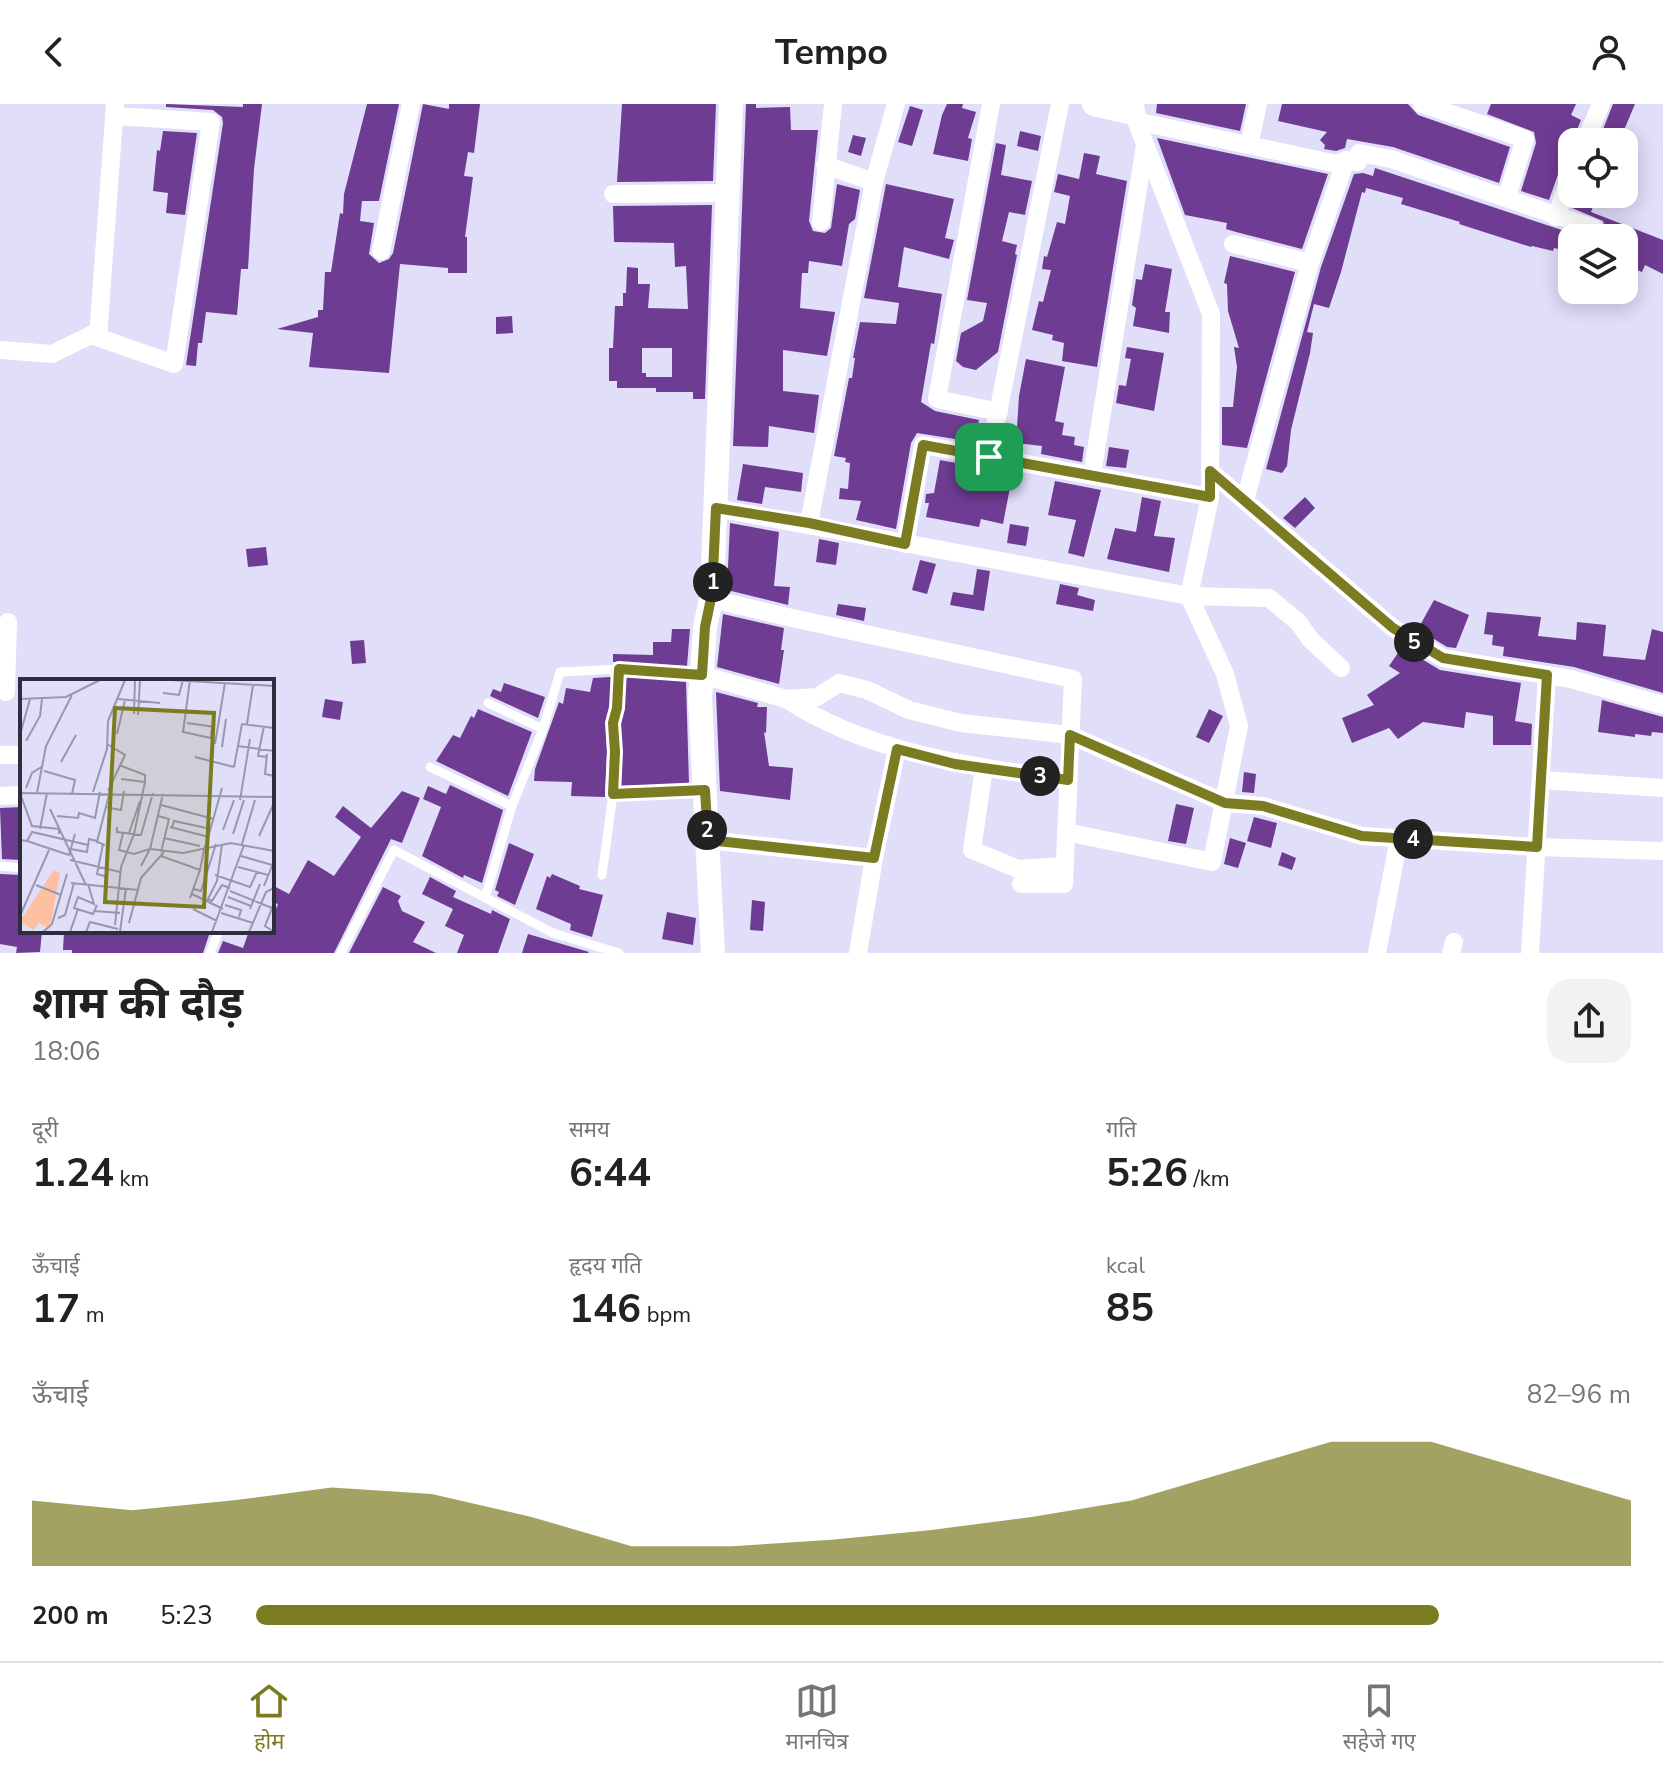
<!DOCTYPE html>
<html lang="hi">
<head>
<meta charset="utf-8">
<style>
  :root { --surface:#fff; --page:#f2f2f2; --text:#222; --muted:#767676; --line:#e0e0e0; --accent:#7b7b22 }
  body { margin:0; font-family:"Nunito Sans","Noto Sans Devanagari",sans-serif; background:var(--page); color:var(--text); height:100vh; display:flex; flex-direction:column; font-size:30px; white-space:nowrap }
  * { box-sizing:border-box; margin:0 }
  p { font-size:26px; color:var(--muted) }
  .icon { flex:none; width:44px; height:44px; fill:none; stroke:currentColor; stroke-width:2; stroke-linecap:round; stroke-linejoin:round }
  .map { position:relative; height:849px; overflow:hidden }
  .details { display:flex; flex-direction:column; background:var(--surface); flex:1 }
  .details>* { flex:none }
  .buttons { position:absolute; left:1558px; top:24px; display:grid; gap:16px }
  .buttons a { display:grid; place-items:center; width:80px; height:80px; border-radius:16px; background:var(--surface); box-shadow:0 4px 20px #0003; font-size:40px }
  .pin { position:absolute; display:grid; place-items:center; width:68px; height:68px; color:#fff; margin:-34px; border-radius:16px; box-shadow:0 4px 12px #0006 }
  .km { position:absolute; width:40px; height:40px; margin:-20px; border-radius:50%; background:#222; color:#fff; font-size:22px; line-height:40px; text-align:center }
  .round { display:grid; place-items:center; flex:none; width:84px; height:84px; border-radius:24px; background:var(--page) }
  .overview { display:flex; align-items:center; justify-content:space-between; height:136px; padding:0 32px }
  h1 { font-size:44px; font-weight:700; line-height:60px }
  .figures { display:grid; grid-template-columns:repeat(3,1fr); gap:12px; height:136px; padding:8px 32px }
  .figures div { display:grid; align-content:center }
  .figures b { font-size:40px; font-weight:700 }
  .figures small { font-size:22px; font-weight:400 }
  .figures p { font-size:22px }
  .chart { height:224px; padding:16px 32px }
  .chart p { display:flex; justify-content:space-between }
  .chart svg { width:100%; height:144px; margin-top:8px; fill:var(--accent); opacity:.7 }
  ul { padding:0 32px; list-style:none; font-size:26px }
  li { display:grid; grid-template-columns:128px 96px 1fr; align-items:center; height:60px }
  li i { height:20px; border-radius:10px; background:var(--accent) }
  header { display:flex; justify-content:space-between; align-items:center; height:104px; padding:0 32px; background:var(--surface); font-size:36px; font-weight:700 }
  .menu { display:flex; justify-content:space-around; align-items:center; height:112px; border-top:2px solid var(--line); background:var(--surface); font-size:22px; color:var(--muted) }
  .menu a { display:grid; justify-items:center; gap:4px }
  .menu .active { color:var(--accent) }
  .map>svg:first-child { display:block }
  .building { fill:#6f3c93; fill-rule:evenodd }
  .lines { fill:none; stroke-linecap:round; stroke-linejoin:round }
  .lane { stroke:#fff; stroke-width:9 }
  .street { stroke:#fff; stroke-width:18 }
  .secondary { stroke:#fff; stroke-width:24 }
  .route-casing { stroke:#fff; stroke-width:16 }
  .route { stroke:#7b7b22; stroke-width:10 }
  .inset-road { fill:none; stroke:#9997ad; stroke-width:2 }
  .view { fill:#7b7b22; fill-opacity:0.15; stroke:#7b7b22; stroke-width:4 }
  .inset-edge { fill:none; stroke:#2e2d3d; stroke-width:4 }
</style>
</head>
<body>
<header><svg class="icon" aria-label="back" viewBox="0 0 24 24"><path d="M15 5l-7 7 7 7"/></svg>Tempo<svg class="icon" aria-label="person" viewBox="0 0 24 24"><circle cx="12" cy="8" r="4"/><path d="M4 21q1-7 8-7t8 7"/></svg></header>
<div class="map">
<svg width="1663" height="849" viewBox="0 0 1663 849">
  <rect width="100%" height="100%" fill="#e0def8"/>
  <g class="building">
    <path d="M166,0l77,3v-3h19l-8,65 -6,100h-7l-4,46 -31,-3 -4,31h-4l-2,23 -10,-1 37,-242 -1,-6 -9,-7 -47,-3z"/>
    <path d="M367,0h32l-20,97h-17l-2,20 14,2 -5,31 10,9 10,-4 4,-6 30,-149 26,5v-5h31l-6,49 -6,-1 -4,24 9,1 -8,60h2v36h-19v-5l-48,-4 -11,109 -80,-6 4,-34 -36,-4 41,-12v-7h5l2,-38h6l9,-59 3,1 1,-20z"/>
    <path d="M622,0h94l-3,77 -96,1z"/>
    <path d="M746,0h10v4l34,-1 1,23h27l-9,91 4,10 12,2 6,-5 6,-44 23,6 -5,29 -6,5 -7,42 -33,-5 -1,12h-6l-2,35 35,4 -8,44 -44,-6v41l36,4 -5,38 -45,-7 -1,21 -35,-1z"/>
    <path d="M947,0h16l-1,4 14,4 -8,26 4,1 -4,22 -35,-7 9,-39z"/>
    <path d="M1157,0h89l-6,27 -84,-18z"/>
    <path d="M1282,0h126l10,11 92,32 -11,36 -106,-36 -46,-8 -2,9 -9,3 -12,-2 1,-4 -5,-5 7,-8 -49,-11z"/>
    <path d="M1491,0h85l-5,11 10,5 -9,22v17l-7,2 -4,5 -12,34 -28,-9 15,-48 -2,-11 -47,-18z"/>
    <path d="M1613,0h22l-16,38h-21z"/>
    <path d="M910,2l13,4 -11,36 -14,-4z"/>
    <path d="M163,27l34,2 -12,82 -19,-2 2,-20 -15,-2 4,-41 3,1z"/>
    <path d="M1020,27l21,5 -3,15 -21,-5z"/>
    <path d="M853,31l13,3 -5,18 -13,-4z"/>
    <path d="M1157,34l171,36 -26,75 -66,-17 -10,-3 1,-6 -42,-8z"/>
    <path d="M996,39l10,2 -5,30 31,6 -7,34 -16,-3 -7,29 15,4 -2,9 2,1 -19,97 -22,18 -13,-3 -7,-6 5,-28 22,-12 4,-18 -20,-3z"/>
    <path d="M1084,49l16,3 -4,18 31,7 -30,186 -35,-6 2,-18 -12,-3 1,-5 -21,-5 7,-29 4,1 8,-32 -9,-1 2,-13 3,1 10,-35 8,2 5,-28 -16,-4 4,-18 21,5z"/>
    <path d="M1375,64l211,70h-14v14l-18,-4 -1,3 -21,-5 -1,1 -72,-23 1,-2 -59,-18 2,-6 -37,-10 -1,5 -3,-1 -21,80 -12,36 -15,-4 -7,28 6,1 -3,20 -19,77 -4,36 -5,7 -16,-4 55,-202 33,-93 9,-1 10,3z"/>
    <path d="M886,80l68,15 -9,39 9,2 -5,19 -45,-12 -6,40 44,7 -8,50 -3,-1 -10,59 14,9 44,9 -5,22 -57,-9 -6,10 -15,86 -40,-9 5,-19 -22,-2 1,-11 8,1 2,-26 -5,-1 1,-4 -12,-2 15,-78h3l3,-20h-2l7,-36 36,2 3,-21 -35,-5z"/>
    <path d="M1577,90h21l-7,18 72,28v34l-18,-9 -3,7 -18,-7v-27h-24l6,-7 -3,-10 -31,-13z"/>
    <path d="M712,101l-7,194h-12v-7h-37v-4h-39v-7h-8v-33h4l2,-42h8v-13h3l1,-26 11,1v16h12l-2,24 40,1 -2,-43 -11,1 -1,-24 -60,-1 -1,-36zM642,244h30v29h-26v-4h-4z"/>
    <path d="M1230,152l65,16 -48,176 -25,-3v-38h11l4,-40 -3,-20 5,1 -11,-37 -1,-27 -3,-1z"/>
    <path d="M1145,160l27,5 -7,43h5l-1,21 -36,-7 3,-18 -4,-3 4,-26 6,1z"/>
    <path d="M512,212l1,17 -17,1v-17z"/>
    <path d="M1127,243l37,6 -10,58 -38,-8 3,-18 7,1 5,-27 -6,-1z"/>
    <path d="M1026,255l39,8 -10,54 9,2 -2,12 13,2 -1,8 10,2 -2,15 -41,-8 1,-8 -26,-3 3,-47z"/>
    <path d="M1109,343l20,3 -3,18 -20,-2z"/>
    <path d="M940,356l59,11 -1,3 14,3 -9,47 -22,-5 -2,8 -53,-10 3,-14h-4l1,-9 8,-1z"/>
    <path d="M743,360l60,9 -2,19 -36,-5 -3,17 -25,-4z"/>
    <path d="M1055,377l46,9 -17,67 -16,-4 8,-33 -28,-5z"/>
    <path d="M1142,393l19,4 -7,35 21,2 -6,34 -62,-13 8,-31 21,4z"/>
    <path d="M1305,393l10,11 -20,20 -12,-10z"/>
    <path d="M730,419l49,9 -5,54 16,1 -2,18 -61,-15z"/>
    <path d="M1010,420l19,3 -3,19 -19,-3z"/>
    <path d="M819,435l20,4 -3,22 -20,-3z"/>
    <path d="M266,443l2,18 -20,2 -2,-18z"/>
    <path d="M920,456l16,4 -9,30 -15,-4z"/>
    <path d="M977,465l13,2 -6,40 -34,-6 3,-13 20,3z"/>
    <path d="M1060,480l19,4 -2,7 18,5 -2,11 -37,-7z"/>
    <path d="M1434,496l35,15 -13,33 -9,-1 -29,-18z"/>
    <path d="M838,500l28,4 -2,13 -28,-6z"/>
    <path d="M1487,508l54,5 -3,19 38,4 1,-18 29,3 -3,31 42,4 7,-31 11,3v61l-89,-26 -71,-11 1,-9 -12,-2 1,-10 -9,-1z"/>
    <path d="M723,510l61,14 -3,22h3l-5,34 -62,-17z"/>
    <path d="M672,525h18l-3,37 -74,-4v-8l40,1v-13h18z"/>
    <path d="M364,536l2,23 -14,1 -2,-23z"/>
    <path d="M1402,543l38,23 81,13 -6,38 17,3 -1,21h-38v-29l-27,-4 -2,16 -41,-6 -25,17 -9,-11 -37,15 -10,-25 32,-13 -7,-10 33,-22 -11,-7z"/>
    <path d="M611,573l-1,30 -4,16 1,29 -2,45 -34,-1 1,-14 -38,-1 1,-12 24,-67 4,2 3,-16 24,4 3,-14z"/>
    <path d="M626,573l60,4 3,103 -68,2v-62l3,-16z"/>
    <path d="M504,579l41,14 -7,21 -48,-22 3,-7 8,3z"/>
    <path d="M716,588l42,11 -1,4h10l-1,26 -2,-1 5,34 24,2 -3,32 -70,-9z"/>
    <path d="M325,595l18,3 -3,18 -18,-3z"/>
    <path d="M1602,596l61,17v16l-11,-1 -1,4 -16,-2v3l-37,-5z"/>
    <path d="M478,605l54,23 -24,64 -72,-35 17,-26 7,3 11,-22 3,2z"/>
    <path d="M1209,605l14,7 -14,27 -13,-6z"/>
    <path d="M1244,668l12,2 -2,19 -12,-1z"/>
    <path d="M450,681l53,25 -21,73 -18,-8 -1,3 -41,-22 19,-49 -18,-8 5,-13 18,8z"/>
    <path d="M402,687l18,7 -18,45 -11,-4 -57,114h-116l5,-12 20,7 6,-17h23v-13l6,-14 -6,-2v-17l17,9 19,-34 26,16 27,-39 -26,-20 8,-11 28,22z"/>
    <path d="M1176,700l18,4 -8,36 -18,-3z"/>
    <path d="M22,703l-1,53 -19,-1 -2,-51z"/>
    <path d="M1254,713l23,6 -6,25 -24,-7z"/>
    <path d="M1230,734l16,5 -8,25 -14,-4z"/>
    <path d="M509,739l25,11 -19,51 -18,-9 2,-4 -4,-2z"/>
    <path d="M1282,748l14,6 -4,12 -14,-5z"/>
    <path d="M0,770l22,1v56h20l-2,21 -24,1 1,-6 -17,-3z"/>
    <path d="M552,770l28,12 -1,3 24,6 -11,42 -22,-7 1,-6 -35,-15 11,-33 3,2z"/>
    <path d="M430,773l26,14 -3,6 38,17 1,-4 18,9 -12,34h-41l7,-18 -19,-9 8,-17 -31,-15z"/>
    <path d="M383,783l18,9 -3,5 4,10 23,11 -12,20 23,11h-87z"/>
    <path d="M752,796l13,2 -2,29 -13,-1z"/>
    <path d="M667,808l29,6 -3,27 -31,-6z"/>
    <path d="M64,827h135l10,4 -6,18h-131v-3h-9z"/>
    <path d="M528,830l61,18 -1,1h-66z"/>
  </g>
  <g class="lines">
    <g class="lane">
      <path d="M488,599l55,26"/>
      <path d="M430,663l82,39"/>
      <path d="M613,690l88,-3"/>
      <path d="M0,762l22,2"/>
      <path d="M602,771l11,-81 2,-42 -2,-29 4,-15 2,-39"/>
      <path d="M485,794l27,-92 31,-77 17,-57 59,-3 83,6"/>
      <path d="M210,849l9,-22"/>
      <path d="M341,849l53,-103 159,83 66,20"/>
    </g>
    <g class="street">
      <path d="M991,0l-54,295 62,13"/>
      <path d="M1422,0l103,35 -16,51 2,9"/>
      <path d="M1136,17l201,43 9,-4 -36,103 -65,237"/>
      <path d="M1585,38l16,-38"/>
      <path d="M1249,41l9,-41"/>
      <path d="M1346,56l12,2 1,-9 32,6 203,69"/>
      <path d="M825,61l49,17"/>
      <path d="M613,90l114,-1"/>
      <path d="M1556,113l16,-46"/>
      <path d="M821,118l12,-118"/>
      <path d="M1233,140l77,19"/>
      <path d="M381,147l30,-147"/>
      <path d="M98,233l17,-233"/>
      <path d="M0,246l52,4 39,-19 83,29 37,-242 -96,-6"/>
      <path d="M989,353l71,-353"/>
      <path d="M1210,367l183,157 50,30 128,21 92,26"/>
      <path d="M1092,371l53,-329"/>
      <path d="M716,404l473,88 21,-99 1,-183 -78,-201"/>
      <path d="M809,419l65,-341 22,-78"/>
      <path d="M905,440l18,-99 287,52"/>
      <path d="M712,490l12,8 68,16 281,61 -9,205h-43"/>
      <path d="M702,571l84,24 31,-2 22,-14 28,7 42,20 52,13 109,12 155,68 38,3 99,30 175,11 126,4"/>
      <path d="M6,588l2,-70"/>
      <path d="M786,595c84,55 185,67 282,81"/>
      <path d="M0,651h22"/>
      <path d="M984,664l-12,82 46,19 46,-3"/>
      <path d="M1541,676l122,8"/>
      <path d="M0,692l22,-1"/>
      <path d="M1066,728l146,30 27,-136 -14,-52 -36,-78 80,2 29,24 13,18 30,28"/>
      <path d="M708,736l166,18 -16,95"/>
      <path d="M874,754l23,-109"/>
      <path d="M1377,849l22,-115"/>
      <path d="M1451,849l3,-11"/>
      <path d="M1530,849l17,-278"/>
    </g>
    <g class="secondary">
      <path d="M1094,0l39,9 -1,-9"/>
      <path d="M713,849l-13,-254 5,-72 7,-33 19,-490"/>
    </g>
  </g>
  <g class="lines">
    <defs>
      <path id="route" d="M923,341l287,52v-26l183,157 50,30 104,17 -10,172 -175,-11 -99,-30 -38,-3 -155,-68 -2,45 -113,-16 -58,-15 -23,109 -166,-18 -3,-50 -92,4 2,-42 -2,-29 4,-15 2,-39 83,6 3,-48 7,-33 4,-86 93,15 96,21z"/>
    </defs>
    <use href="#route" class="route-casing"/>
    <use href="#route" class="route"/>
  </g>
  <g transform="translate(20 575)">
    <rect width="254" height="254" fill="#e0def8"/>
    <path d="M34,191l6,3 -10,56 -11,-6 -6,7 -13,-9z" fill="#fec0a0"/>
    <path class="inset-road" d="M151,1l103,6M170,1l-7,52 28,6 1,-11M143,14l16,2 4,-15M0,20l46,-2 34,-17M98,20l42,4M114,35l1,-34M118,36l2,-35M167,44l28,4M227,45l6,-39M244,47l-6,30 9,1M97,55l8,-34M0,56l10,-36M6,62l14,-25 2,-17M87,65l18,11 -17,36M195,65l10,-61M218,67l36,5M202,68l4,-28M247,75l-2,20 9,2M175,78l39,10M41,83l15,-27M214,88l8,-43 32,4M24,92l31,9 -3,14M101,100l24,3M6,109l6,-15 11,-7M73,113l14,-43 1,-28 17,-41M0,114l254,4M0,114l12,33 27,3v5M17,114l9,-47 26,-51M143,115l-13,55 33,4 48,-10 43,8M220,121l10,-61M141,126l53,14M85,128l16,3 3,-19M30,130l36,76M37,137l21,2 1,-5 16,5 5,-26M138,137l11,3 -8,33M97,148v5l24,3 12,-42M150,148l39,10M152,149l2,-7 37,8M20,150l7,-36M203,151l11,-30M103,154l-4,17 15,4 16,-5 -9,17M109,154l11,-32M213,155l11,-34M239,157l15,-33M144,159l36,8M0,161l7,1 5,-9 56,13M7,162l42,14 6,-21M83,165l-6,30 11,3M222,165l13,-44M85,166l-8,-3 13,-51M186,166l16,-57M51,170l16,3 2,-13 8,2M141,177l39,14 5,-25M221,177l31,9M50,181l50,12M218,188l30,8M195,196l35,12 7,-15M51,204l67,7M68,205l6,20 -16,-7 -4,11 19,6 4,-9M16,206l25,10M244,207l10,-25M174,210l7,2 15,-47M210,212l42,17M172,215l31,15M208,218l23,9M170,219l10,-28M188,220l4,2 10,-16 8,3M187,222l10,-20 5,-37M205,226l16,5 -2,7M173,230l24,12M230,230l10,-25M75,232l25,2M201,234l32,10M0,237l29,-66M38,239l7,-3 9,-32M109,244l12,-45 23,-26M95,246l6,-58 13,-33 11,-52v-7l-26,-10M253,252l-8,-5 9,-23M23,253l9,-8 15,-50M50,253l8,-23M66,253l4,-10 28,7M100,253l6,-44M192,253l32,-87M229,253l17,-40 8,-4"/>
    <path class="view" d="M95,29l99,5 -10,194 -99,-5z"/>
    <rect width="254" height="254" class="inset-edge"/>
  </g>
</svg>
<div class="buttons">
<a><svg class="icon" aria-label="locate" viewBox="0 0 24 24"><circle cx="12" cy="12" r="6"/><path d="M12 2v4M12 18v4M2 12h4M18 12h4"/></svg></a>
<a><svg class="icon" aria-label="layers" viewBox="0 0 24 24"><path d="M12 4l9 5-9 5-9-5zM3 14l9 5 9-5"/></svg></a>
</div>
<div class="pin" style="left:989px;top:353px;background:#1e9e55"><svg class="icon" aria-label="arrive" viewBox="0 0 24 24"><path d="M6 21V4h12l-3 4 3 4H6"/></svg></div>
<b class="km" style="left:713px;top:478px">1</b>
<b class="km" style="left:707px;top:726px">2</b>
<b class="km" style="left:1040px;top:672px">3</b>
<b class="km" style="left:1413px;top:735px">4</b>
<b class="km" style="left:1414px;top:538px">5</b>
</div>
<section class="details">
<div class="overview"><div><h1>शाम की दौड़</h1><p>18:06</p></div><a class="round"><svg class="icon" aria-label="share" viewBox="0 0 24 24"><path d="M12 15V3M7 8l5-5 5 5M5 13v7h14v-7"/></svg></a></div>
<div class="figures">
<div><p>दूरी</p><b>1.24<small> km</small></b></div>
<div><p>समय</p><b>6:44</b></div>
<div><p>गति</p><b>5:26<small> /km</small></b></div>
</div>
<div class="figures">
<div><p>ऊँचाई</p><b>17<small> m</small></b></div>
<div><p>हृदय गति</p><b>146<small> bpm</small></b></div>
<div><p>kcal</p><b>85</b></div>
</div>
<div class="chart"><p><span>ऊँचाई</span>82–96 m</p>
<svg viewBox="0 0 160 44" preserveAspectRatio="none"><path d="M0 44V24L10 27L20 24L30 20L40 22L50 29L60 38L70 38L80 36L90 33L100 29L110 24L120 15L130 6L140 6L150 15L160 24V44z"/></svg>
</div>
<ul>
<li><b>200 m</b>5:23<i style="width:86%"></i></li>
</ul>
</section>
<nav class="menu">
<a class="active"><svg class="icon" aria-label="home" viewBox="0 0 24 24"><path d="M3 11l9-7 9 7M6 9v11h12V9"/></svg>होम</a>
<a><svg class="icon" aria-label="map" viewBox="0 0 24 24"><path d="M3 6l6-2 6 2 6-2v14l-6 2-6-2-6 2zM9 4v14M15 6v14"/></svg>मानचित्र</a>
<a><svg class="icon" aria-label="saved" viewBox="0 0 24 24"><path d="M7 4h10v16l-5-4-5 4z"/></svg>सहेजे गए</a>
</nav>
</body>
</html>
